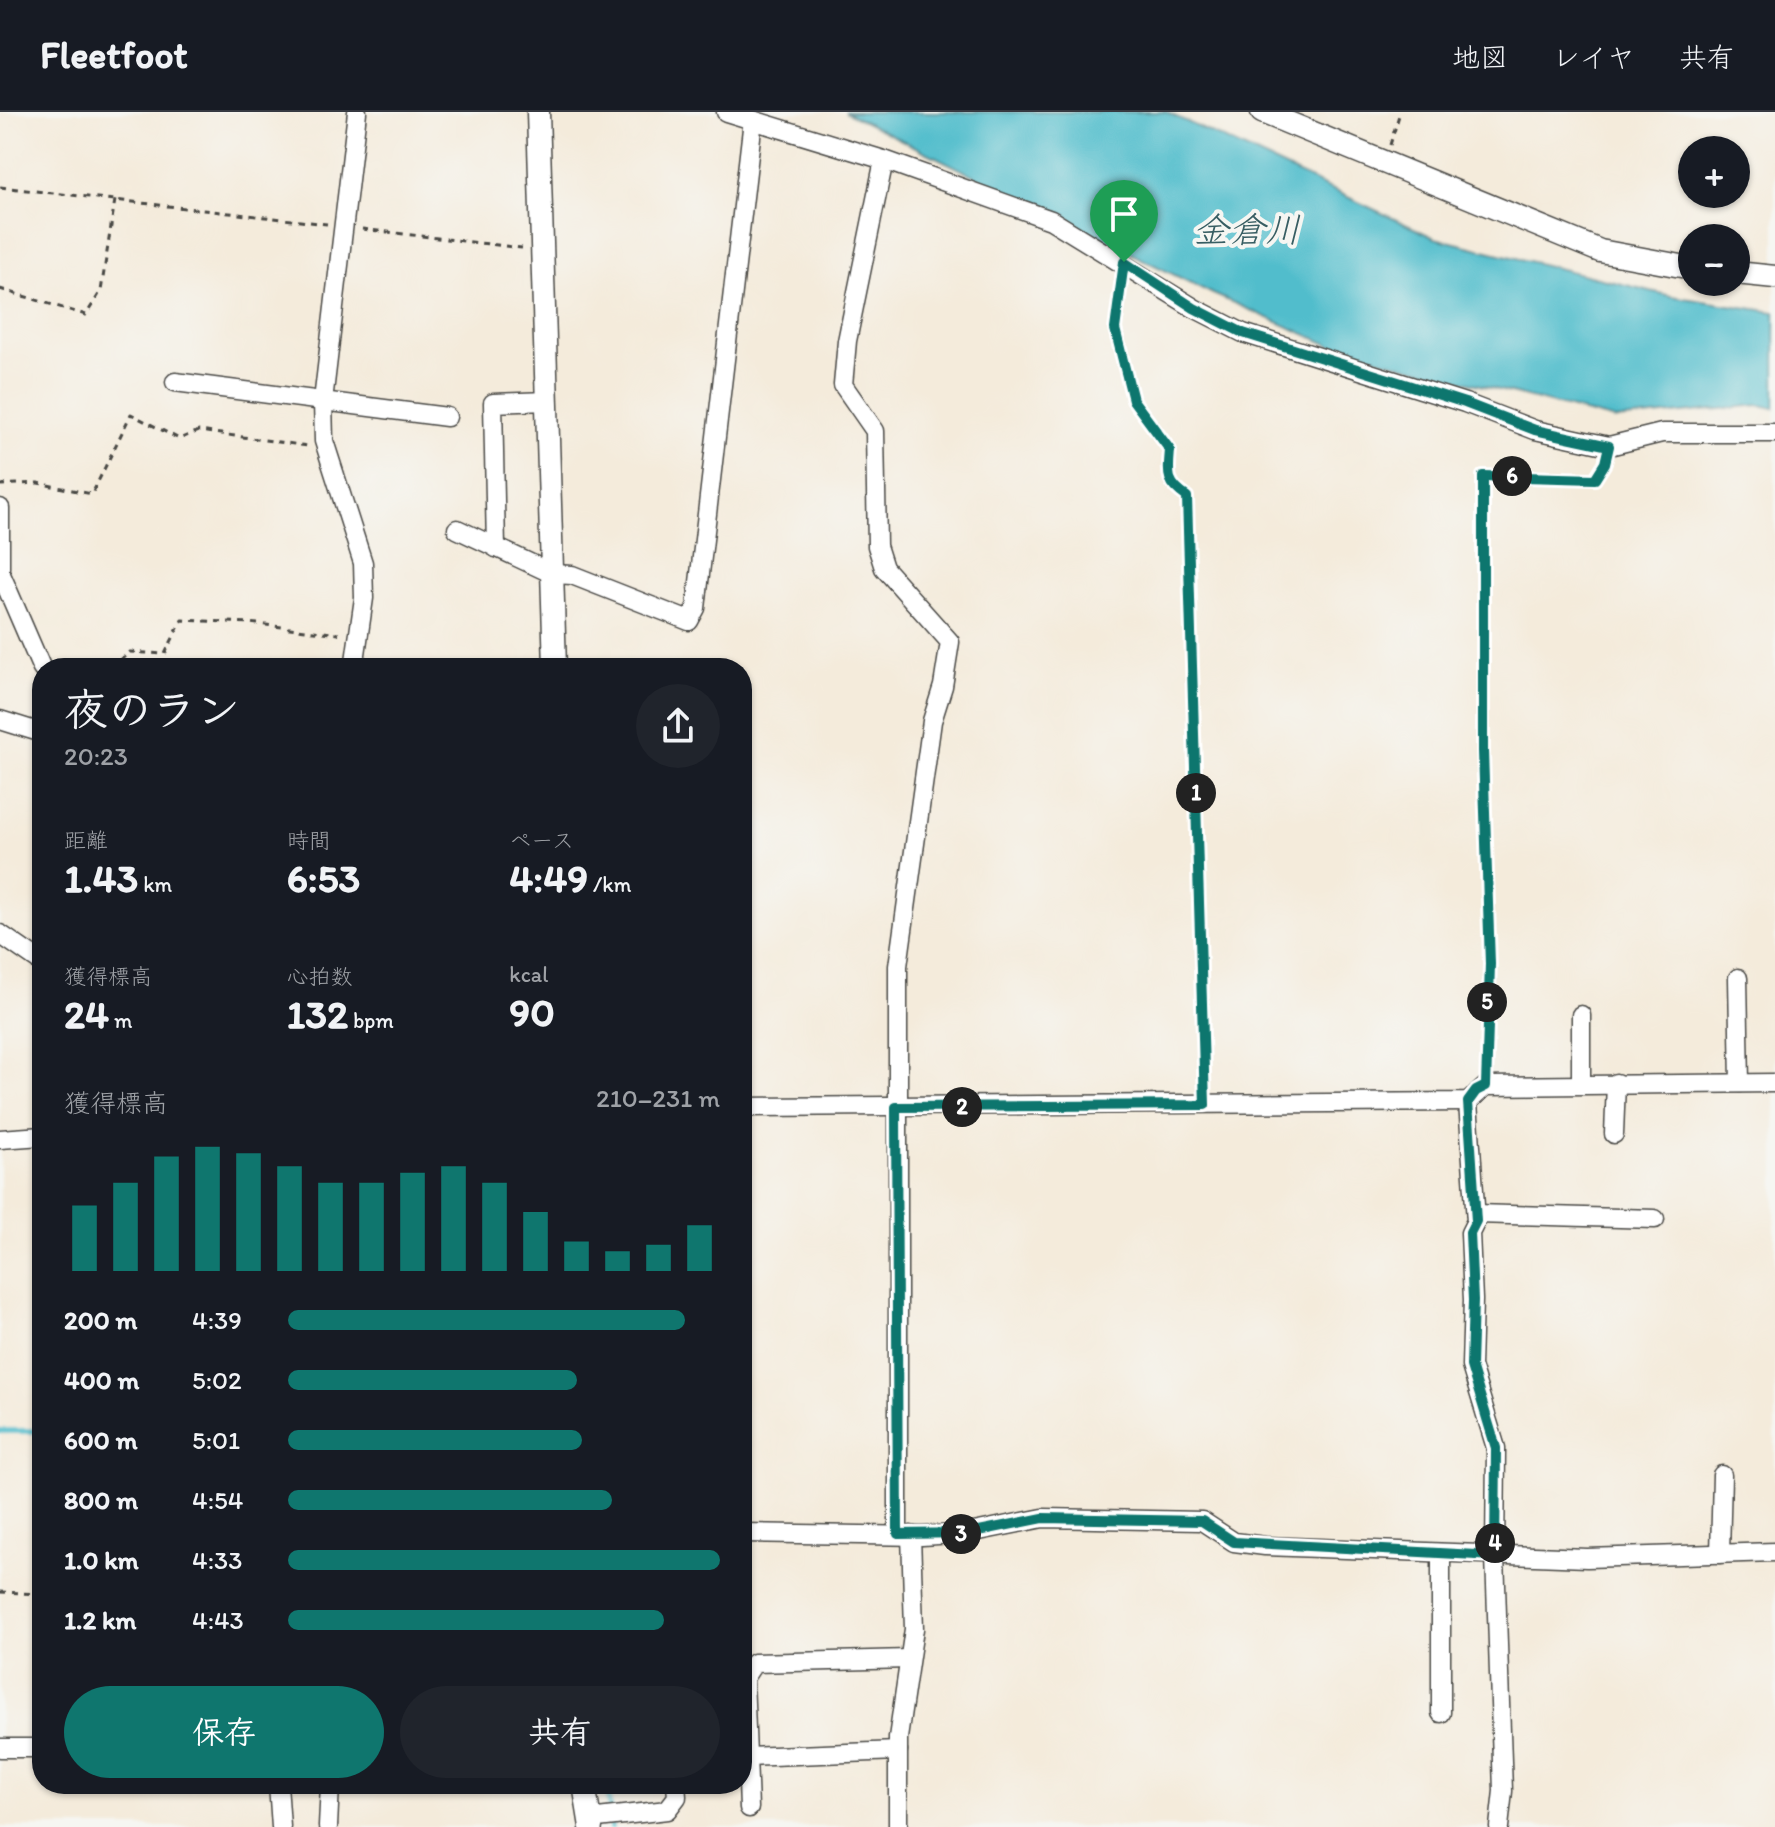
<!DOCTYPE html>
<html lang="ja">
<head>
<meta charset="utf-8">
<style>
  :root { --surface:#171b24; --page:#20242c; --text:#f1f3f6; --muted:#9ea1a6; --line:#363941; --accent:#0f766e }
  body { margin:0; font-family:Itim,"Klee One",sans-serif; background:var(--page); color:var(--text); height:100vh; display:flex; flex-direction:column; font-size:30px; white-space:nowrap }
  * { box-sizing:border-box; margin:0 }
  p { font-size:26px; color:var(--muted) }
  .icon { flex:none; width:44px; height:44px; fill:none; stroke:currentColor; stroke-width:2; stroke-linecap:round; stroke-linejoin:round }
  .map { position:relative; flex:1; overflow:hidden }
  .panel { position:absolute; left:32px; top:546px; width:720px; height:1136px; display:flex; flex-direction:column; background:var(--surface); border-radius:32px; box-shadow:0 2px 6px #0004 }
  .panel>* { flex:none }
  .controls { position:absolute; left:1678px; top:24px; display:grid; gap:16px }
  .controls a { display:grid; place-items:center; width:72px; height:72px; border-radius:50%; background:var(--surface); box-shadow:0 2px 6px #0004; font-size:40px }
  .pin { position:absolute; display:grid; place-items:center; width:68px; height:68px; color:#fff; margin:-82px -34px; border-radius:50% 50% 50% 0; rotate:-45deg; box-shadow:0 0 8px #0007 }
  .pin .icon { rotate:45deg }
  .km { position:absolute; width:40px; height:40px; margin:-20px; border-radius:50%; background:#222; color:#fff; font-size:22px; line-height:40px; text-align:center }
  .round { display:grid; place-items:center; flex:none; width:84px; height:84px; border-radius:42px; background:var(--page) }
  .head { display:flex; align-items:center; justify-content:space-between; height:136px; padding:0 32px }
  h1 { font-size:44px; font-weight:700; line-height:60px }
  .metrics { display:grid; grid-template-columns:repeat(3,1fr); gap:12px; height:136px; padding:8px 32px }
  .metrics div { display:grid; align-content:center }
  .metrics b { font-size:40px; font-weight:700 }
  .metrics small { font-size:22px; font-weight:400 }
  .metrics p { font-size:22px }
  .chart { height:224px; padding:16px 32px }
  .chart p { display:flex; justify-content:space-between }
  .chart svg { width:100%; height:144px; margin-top:8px; stroke:var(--accent); stroke-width:6 }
  .primary-button { display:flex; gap:16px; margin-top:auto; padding:16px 32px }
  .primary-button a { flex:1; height:92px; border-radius:48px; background:var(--accent); color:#fff; font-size:32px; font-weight:700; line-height:92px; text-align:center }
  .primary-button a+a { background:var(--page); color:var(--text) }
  ul { padding:0 32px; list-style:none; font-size:26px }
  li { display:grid; grid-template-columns:128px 96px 1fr; align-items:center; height:60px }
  li i { height:20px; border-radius:10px; background:var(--accent) }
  header { display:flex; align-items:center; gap:48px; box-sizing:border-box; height:112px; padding:0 40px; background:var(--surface); border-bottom:2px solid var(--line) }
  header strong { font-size:38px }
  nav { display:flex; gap:44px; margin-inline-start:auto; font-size:28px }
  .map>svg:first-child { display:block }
  .water { fill:#51bdcc; stroke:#3e747c; stroke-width:2 }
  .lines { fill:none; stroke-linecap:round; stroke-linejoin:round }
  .stream { stroke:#51bdcc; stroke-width:6 }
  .minor-casing { stroke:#494845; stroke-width:21 }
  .tertiary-casing { stroke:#494845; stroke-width:25 }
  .path { stroke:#494845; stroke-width:3; stroke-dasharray:6 6; stroke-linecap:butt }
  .minor { stroke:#fff; stroke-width:18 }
  .tertiary { stroke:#fff; stroke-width:22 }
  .route-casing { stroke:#fff; stroke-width:16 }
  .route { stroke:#0f766e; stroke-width:10 }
  .labels { text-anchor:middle; stroke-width:8; stroke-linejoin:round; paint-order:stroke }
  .water-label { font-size:36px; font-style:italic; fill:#385e63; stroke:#f6f6f2 }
</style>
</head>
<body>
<header>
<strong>Fleetfoot</strong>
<nav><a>地図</a><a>レイヤ</a><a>共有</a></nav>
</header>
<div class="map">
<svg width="1775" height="1715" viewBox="0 0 1775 1715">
  <rect width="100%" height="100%" fill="#f6f6f2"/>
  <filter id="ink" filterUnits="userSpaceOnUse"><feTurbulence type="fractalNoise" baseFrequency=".0125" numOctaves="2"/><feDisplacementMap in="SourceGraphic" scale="16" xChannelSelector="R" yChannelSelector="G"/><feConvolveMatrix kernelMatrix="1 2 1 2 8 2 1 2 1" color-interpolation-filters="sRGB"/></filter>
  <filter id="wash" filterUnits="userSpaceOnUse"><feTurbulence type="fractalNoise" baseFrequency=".006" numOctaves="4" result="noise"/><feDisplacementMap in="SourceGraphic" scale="32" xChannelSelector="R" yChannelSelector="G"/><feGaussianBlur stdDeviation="1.8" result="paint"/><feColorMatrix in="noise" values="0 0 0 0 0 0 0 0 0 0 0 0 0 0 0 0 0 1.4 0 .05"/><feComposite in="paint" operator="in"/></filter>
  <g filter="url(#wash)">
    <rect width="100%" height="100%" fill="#f4ebdb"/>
    <path class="water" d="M845,0h321l269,126 236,58 104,16v96l-16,-3 -144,15 -278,-72 -124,-54z"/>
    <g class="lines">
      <g class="stream">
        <path d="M0,1319h42"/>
        <path d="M607,1672l4,43"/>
      </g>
    </g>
  </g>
  <g filter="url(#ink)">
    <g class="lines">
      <defs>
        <g id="minor">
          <path d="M726,0l158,48 167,60 143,88 49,25 222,70 70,27 74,16 53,-13h113"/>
          <path d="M884,48l-37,181 -4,44 32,46 2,115 7,22 66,74 -7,44 -11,35 -34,245v568"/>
          <path d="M175,270l272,35"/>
          <path d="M0,396v60"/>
          <path d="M457,417l96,45 19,1 117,46 7,-13 57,-488"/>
          <path d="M496,436l-3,-145 55,-2"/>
          <path d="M0,460l42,97"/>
          <path d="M354,556l10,-70 -1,-35 -39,-122 -1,-40 34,-289"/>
          <path d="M0,608l42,13"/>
          <path d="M0,822l42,29"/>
          <path d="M1738,866l2,105"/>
          <path d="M1581,903v68"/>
          <path d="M1468,990l8,119 -6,12 3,67 -2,66 25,82 -1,108 8,235 -4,36"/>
          <path d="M742,995l726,-5 18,-16 289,-3"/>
          <path d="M1614,1022l2,-51"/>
          <path d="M0,1027l42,-3"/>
          <path d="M1476,1102l179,5"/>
          <path d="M742,1421l180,3 47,-3 74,-15 159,3 32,21 31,4 322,12 188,-6"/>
          <path d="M1720,1442l2,-79"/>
          <path d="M1441,1601v-160"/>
          <path d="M0,1636h42"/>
          <path d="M747,1645l151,-6"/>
          <path d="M278,1672l3,43"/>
          <path d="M749,1696l-5,-130 10,-15 155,-4"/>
          <path d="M589,1707l78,-9 10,-13 -1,-13"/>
          <path d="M328,1715l2,-43"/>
          <path d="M898,1715v-89l16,-109 -3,-94"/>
        </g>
        <g id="tertiary">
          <path d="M538,0l17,556"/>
          <path d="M1262,0l338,139 92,17"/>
          <path d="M1736,161l39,4"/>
          <path d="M584,1672l7,43"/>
        </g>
      </defs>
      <use href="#minor" class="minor-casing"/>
      <use href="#tertiary" class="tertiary-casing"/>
      <g class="path">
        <path d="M1390,33l10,-33"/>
        <path d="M0,75l327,37"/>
        <path d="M362,117l160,19"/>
        <path d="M1121,174l-6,43 18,71 37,50c-2,25 -4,33 17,47l17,588"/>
        <path d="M0,177l86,26 15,-24 14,-91"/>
        <path d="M0,373l38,-2 54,11 39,-80 48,25 20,-8 109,15"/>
        <path d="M111,556l19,-16 35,2 17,-34 67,3 90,11"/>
        <path d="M1486,955l4,-103 -7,-213v-275l112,3 9,-14"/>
        <path d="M0,1480l42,2"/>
      </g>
      <use href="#minor" class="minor"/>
      <use href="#tertiary" class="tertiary"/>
    </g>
  </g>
  <g class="lines" filter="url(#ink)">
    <defs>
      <path id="route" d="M1124,150l70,46 49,25 222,70 70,27 74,16 -4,17 -10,16 -112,-3v275l7,213 -4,122 -10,5 -8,11 8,119 -6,12 3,67 -2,66 25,82 -1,108 -261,-14 -32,-21 -159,-3 -74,15 -71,1 -2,-427 309,-2 -18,-608c-21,-14 -19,-22 -17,-47l-37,-50 -18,-71z"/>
    </defs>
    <use href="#route" class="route-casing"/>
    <use href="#route" class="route"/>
  </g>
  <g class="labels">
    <g class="water-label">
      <text x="1247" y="130">金倉川</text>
    </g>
  </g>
</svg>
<div class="controls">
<a>+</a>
<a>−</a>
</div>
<div class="pin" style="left:1124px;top:150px;background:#1e9e55"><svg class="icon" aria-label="arrive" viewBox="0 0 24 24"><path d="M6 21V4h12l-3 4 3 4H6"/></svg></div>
<b class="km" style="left:1196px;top:681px">1</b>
<b class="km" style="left:962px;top:995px">2</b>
<b class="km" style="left:961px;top:1422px">3</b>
<b class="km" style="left:1495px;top:1431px">4</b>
<b class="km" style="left:1487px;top:890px">5</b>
<b class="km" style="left:1512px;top:364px">6</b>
<section class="panel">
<div class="head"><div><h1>夜のラン</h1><p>20:23</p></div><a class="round"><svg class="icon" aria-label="share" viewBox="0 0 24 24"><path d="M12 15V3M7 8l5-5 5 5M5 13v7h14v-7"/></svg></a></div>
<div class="metrics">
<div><p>距離</p><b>1.43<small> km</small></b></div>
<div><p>時間</p><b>6:53</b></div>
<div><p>ペース</p><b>4:49<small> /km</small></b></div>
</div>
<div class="metrics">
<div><p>獲得標高</p><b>24<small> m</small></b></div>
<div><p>心拍数</p><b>132<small> bpm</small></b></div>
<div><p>kcal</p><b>90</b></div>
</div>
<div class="chart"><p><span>獲得標高</span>210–231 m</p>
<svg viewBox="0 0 160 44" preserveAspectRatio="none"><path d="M5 44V24M15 44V17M25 44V9M35 44V6M45 44V8M55 44V12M65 44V17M75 44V17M85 44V14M95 44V12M105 44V17M115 44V26M125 44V35M135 44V38M145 44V36M155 44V30"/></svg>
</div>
<ul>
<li><b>200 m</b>4:39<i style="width:92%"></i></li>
<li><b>400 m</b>5:02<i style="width:67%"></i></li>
<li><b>600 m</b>5:01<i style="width:68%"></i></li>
<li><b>800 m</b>4:54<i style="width:75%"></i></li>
<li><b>1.0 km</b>4:33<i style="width:100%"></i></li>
<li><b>1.2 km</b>4:43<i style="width:87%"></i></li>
</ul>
<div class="primary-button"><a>保存</a><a>共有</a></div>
</section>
</div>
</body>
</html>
